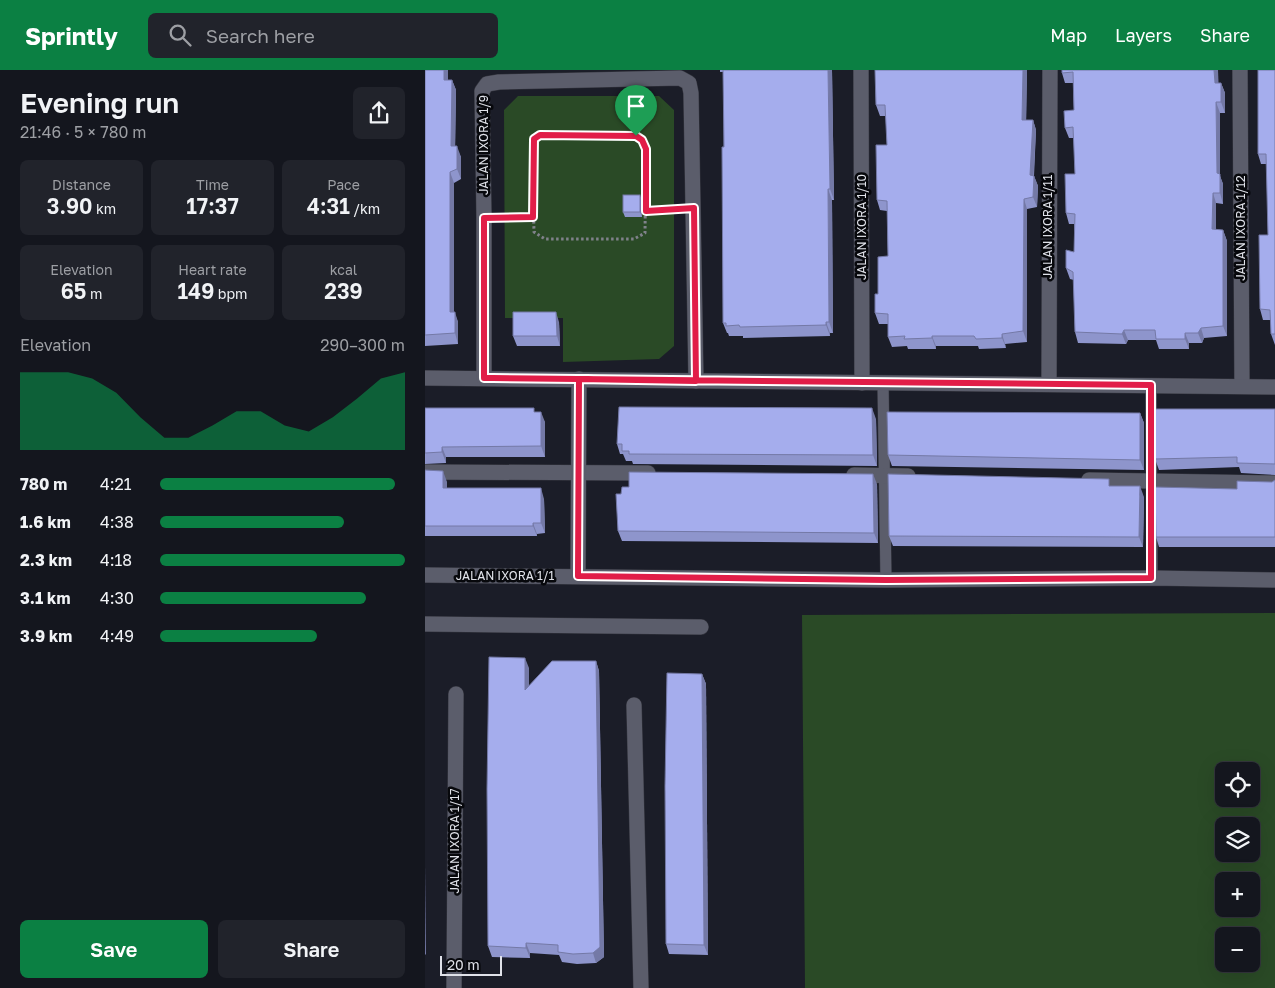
<!DOCTYPE html>
<html lang="en">
<head>
<meta charset="utf-8">
<style>
  :root { --surface:#14161e; --page:#21232b; --text:#f1f3f6; --muted:#9d9fa4; --line:#33353c; --accent:#0b8043 }
  body { margin:0; font-family:"Golos Text",sans-serif; background:var(--page); color:var(--text); height:100vh; display:flex; flex-direction:column; font-size:19px; white-space:nowrap }
  * { box-sizing:border-box; margin:0 }
  p { font-size:16px; color:var(--muted) }
  .icon { flex:none; width:28px; height:28px; fill:none; stroke:currentColor; stroke-width:2; stroke-linecap:round; stroke-linejoin:round }
  .map { position:relative; flex:1; overflow:hidden }
  .side { display:flex; flex-direction:column; background:var(--surface); width:425px }
  .side>* { flex:none }
  .controls { position:absolute; left:790px; top:692px; display:grid; gap:10px }
  .controls a { display:grid; place-items:center; width:45px; height:45px; border-radius:8px; background:var(--surface); box-shadow:0 5px 20px #0002,0 0 0 1px var(--line); font-size:25px }
  .scale { position:absolute; left:15px; bottom:12px; width:62px; box-sizing:border-box; padding-left:5px; border:2px solid #e0e2e9; border-top:0; font-size:14px; line-height:18px; white-space:nowrap; color:#e0e2e9; -webkit-text-stroke:4px #07080c; paint-order:stroke }
  .pin { position:absolute; display:grid; place-items:center; width:42px; height:42px; color:#fff; margin:-51px -21px; border-radius:50% 50% 50% 0; rotate:-45deg; box-shadow:0 0 5px #0007 }
  .pin .icon { rotate:45deg }
  .round { display:grid; place-items:center; flex:none; width:52px; height:52px; border-radius:8px; background:var(--page) }
  .head { display:flex; align-items:center; justify-content:space-between; height:85px; padding:0 20px }
  h1 { font-size:28px; font-weight:600; line-height:38px }
  .figures { display:grid; grid-template-columns:repeat(3,1fr); gap:8px; height:85px; padding:5px 20px }
  .figures div { display:grid; align-content:center; border-radius:8px; background:var(--page); text-align:center }
  .figures b { font-size:21px; font-weight:600 }
  .figures small { font-size:14px; font-weight:400 }
  .figures p { font-size:14px }
  .chart { height:140px; padding:10px 20px }
  .chart p { display:flex; justify-content:space-between }
  .chart svg { width:100%; height:90px; margin-top:5px; fill:var(--accent); opacity:.7 }
  .button { display:flex; gap:10px; margin-top:auto; padding:10px 20px }
  .button a { flex:1; height:58px; border-radius:8px; background:var(--accent); color:#fff; font-size:20px; font-weight:600; line-height:58px; text-align:center }
  .button a+a { background:var(--page); color:var(--text) }
  ul { padding:0 20px; list-style:none; font-size:16px }
  li { display:grid; grid-template-columns:80px 60px 1fr; align-items:center; height:38px }
  li i { height:12px; border-radius:6px; background:var(--accent) }
  header { display:flex; align-items:center; gap:30px; box-sizing:border-box; height:70px; padding:0 25px; background:var(--accent); color:#fff }
  header strong { font-size:24px }
  nav { display:flex; gap:28px; margin-inline-start:auto; font-size:18px }
  .search { width:350px; height:45px; background:var(--page); display:flex; align-items:center; gap:12px; box-sizing:border-box; padding:0 18px; border-radius:8px; color:var(--muted); font-size:19px }
  main { display:flex; flex:1; min-height:0 }
  .map>svg:first-child { display:block }
  .green { fill:#2a4a26; fill-rule:evenodd }
  .lines { fill:none; stroke-linecap:round; stroke-linejoin:round }
  .lane-casing { stroke:#363740; stroke-width:12 }
  .street-casing { stroke:#363740; stroke-width:16 }
  .path { stroke:#80828b; stroke-width:3; stroke-dasharray:2.5 2.5; stroke-linecap:butt }
  .lane { stroke:#5b5d6b; stroke-width:11 }
  .street { stroke:#5b5d6b; stroke-width:15 }
  .wall { fill:#8e95cc }
  .shaded-wall { fill:#7479a6 }
  .building { fill:#a5aded; stroke:#7479a6 }
  .route-casing { stroke:#fff; stroke-width:10 }
  .route { stroke:#e11d48; stroke-width:6 }
  .labels { text-anchor:middle; stroke-width:5; stroke-linejoin:round; paint-order:stroke }
  .street-label { font-size:12px; fill:#e0e2e9; stroke:#07080c }
</style>
</head>
<body>
<header>
<strong>Sprintly</strong>
<div class="search"><svg class="icon" aria-label="search" viewBox="0 0 24 24"><circle cx="10" cy="10" r="6"/><path d="M15 15l6 6"/></svg>Search here</div>
<nav><a>Map</a><a>Layers</a><a>Share</a></nav>
</header>
<main>
<section class="side">
<div class="head"><div><h1>Evening run</h1><p>21:46 · 5 × 780 m</p></div><a class="round"><svg class="icon" aria-label="share" viewBox="0 0 24 24"><path d="M12 15V3M7 8l5-5 5 5M5 13v7h14v-7"/></svg></a></div>
<div class="figures">
<div><p>Distance</p><b>3.90<small> km</small></b></div>
<div><p>Time</p><b>17:37</b></div>
<div><p>Pace</p><b>4:31<small> /km</small></b></div>
</div>
<div class="figures">
<div><p>Elevation</p><b>65<small> m</small></b></div>
<div><p>Heart rate</p><b>149<small> bpm</small></b></div>
<div><p>kcal</p><b>239</b></div>
</div>
<div class="chart"><p><span>Elevation</span>290–300 m</p>
<svg viewBox="0 0 160 44" preserveAspectRatio="none"><path d="M0 44V6L10 6L20 6L30 9L40 16L50 28L60 38L70 38L80 32L90 25L100 25L110 32L120 35L130 28L140 19L150 9L160 6V44z"/></svg>
</div>
<ul>
<li><b>780 m</b>4:21<i style="width:96%"></i></li>
<li><b>1.6 km</b>4:38<i style="width:75%"></i></li>
<li><b>2.3 km</b>4:18<i style="width:100%"></i></li>
<li><b>3.1 km</b>4:30<i style="width:84%"></i></li>
<li><b>3.9 km</b>4:49<i style="width:64%"></i></li>
</ul>
<div class="button"><a>Save</a><a>Share</a></div>
</section>
<div class="map">
<svg width="850" height="918" viewBox="0 0 850 918">
  <rect width="100%" height="100%" fill="#1b1d28"/>
  <g class="green">
    <path d="M93,26h141l15,14v236l-15,13 -96,3v-44h-58l-1,-208z"/>
    <path d="M850,543v375h-470l-3,-373zM826,701v28h-27v-28zM826,756v28h-27v-28zM799,811h27v28h-27zM799,866h27v28h-27z"/>
  </g>
  <g class="lines">
    <defs>
      <g id="lane">
        <path d="M458,312l3,198"/>
        <path d="M726,315l1,193"/>
      </g>
      <g id="street">
        <path d="M436,0l1,313"/>
        <path d="M815,0l2,316"/>
        <path d="M0,308l850,9"/>
        <path d="M59,308v-160l-2,-127 5,-7 12,-2 181,-4 9,5 2,10 5,288"/>
        <path d="M624,314l1,-314"/>
        <path d="M0,402l223,1"/>
        <path d="M429,405l54,1"/>
        <path d="M664,410l186,3"/>
        <path d="M0,505l461,5 266,-2 123,2"/>
        <path d="M153,506l1,-197"/>
        <path d="M0,554l276,3"/>
        <path d="M209,635l7,283"/>
        <path d="M29,918l2,-294"/>
      </g>
    </defs>
    <use href="#lane" class="lane-casing"/>
    <use href="#street" class="street-casing"/>
    <g class="path">
      <path d="M115,65l96,1 6,4 4,9 -1,84 -11,6h-89l-11,-7 -2,-85 2,-8z"/>
      <path d="M221,141l29,-2"/>
      <path d="M76,148l32,-1"/>
    </g>
    <use href="#lane" class="lane"/>
    <use href="#street" class="street"/>
  </g>
  <g class="wall">
    <path d="M0,0h23v10h4l4,10 -1,56 6,11v22l-7,4v129l4,10v22l-33,2z"/>
    <path d="M295,0h112l2,130h-2l1,133h-3v3l-87,2v-2h-14l-1,-3h-1l-4,-10 1,-226 -1,-25h-3z"/>
    <path d="M450,0h152l-1,50h7l3,10 -2,46 4,10 -1,21 -10,2v133l-22,2 1,4 -27,1 -1,-3h-42v3h-28l-1,-3 -15,1 -4,-10v-13h-9l-4,-11 3,-19 10,-38 -1,-45 -7,-1 -3,-10 10,-55 -1,-29h-6l-4,-11z"/>
    <path d="M637,0h156v13h3l4,10v20h-5v63l3,8v20l-7,-1v27h7l4,11v95l-23,2 -2,5h-13v6h-30l-3,-9h-28l-2,4 -48,-1 -3,-11 -1,-52 -4,-1 -4,-11 8,-16v-28h-5l-3,-11 9,-39 -1,-36h-5l-4,-10 9,-18 -1,-27h-8l-3,-10z"/>
    <path d="M850,0v275l-4,-11v-14h-8l-3,-11 8,-74 -1,-71h-6l-3,-10z"/>
    <path d="M217,130v17h-17l-2,-5z"/>
    <path d="M134,252l1,24h-43l-4,-10z"/>
    <path d="M0,338l110,4 10,10v35h-99v6l-21,1z"/>
    <path d="M850,339v66l-34,-2 -2,-6 -80,3 -4,-11z"/>
    <path d="M715,343l4,10v47l-252,-4 -4,-11z"/>
    <path d="M451,349l1,47 -244,-2 -1,-3h-6l-3,-7h-3l-3,-10z"/>
    <path d="M0,400l22,12v6l97,11 1,34 -8,1v2h-112z"/>
    <path d="M850,410v67h-116l-3,-10 81,-48 35,-7z"/>
    <path d="M452,414l1,59 -256,-2 -4,-10 3,-37z"/>
    <path d="M686,416l33,11 -1,50 -250,-1 -4,-10z"/>
    <path d="M171,591l3,10 5,286 -8,6 -19,1 -15,-2 -3,-7 -29,-2v5l-38,-1 -4,-11 41,-278v18z"/>
    <path d="M277,604l4,10 2,271 -39,-1 -3,-10z"/>
  </g>
  <g class="shaded-wall">
    <path d="M19,0h4v20l-4,-10z"/>
    <path d="M403,0h4l2,130 -4,-11z"/>
    <path d="M598,0h4l-1,61 -4,-11z"/>
    <path d="M789,0h4l1,24 -4,-11z"/>
    <path d="M27,10l4,10 -1,67 -4,-11z"/>
    <path d="M796,13l4,10v20l-4,-11z"/>
    <path d="M791,32l4,11v63l3,8v20l-3,-11 -3,-20z"/>
    <path d="M608,50l3,10 -3,56 -3,-11z"/>
    <path d="M32,76l4,11v22l-4,-10z"/>
    <path d="M25,102l4,11v140l-4,-11z"/>
    <path d="M609,106l4,10 -1,21 -4,-10z"/>
    <path d="M403,119l4,11 1,133 -4,-11z"/>
    <path d="M788,123l3,10v37l-4,-11z"/>
    <path d="M215,125l2,5v17l-2,-5z"/>
    <path d="M599,129l3,10v133l-4,-11z"/>
    <path d="M798,160l4,11v95l-4,-10z"/>
    <path d="M30,242l3,10v22l-3,-11z"/>
    <path d="M131,242l3,10 1,24 -3,-10z"/>
    <path d="M401,252l4,11v3l-4,-11z"/>
    <path d="M776,258l3,10 -2,5 -4,-10z"/>
    <path d="M699,260l4,10 -2,4 -4,-10z"/>
    <path d="M760,263l4,10v6l-4,-10z"/>
    <path d="M577,264l3,10 1,4 -4,-10z"/>
    <path d="M507,266l4,10v3l-4,-11z"/>
    <path d="M447,338l4,11 1,47 -4,-11z"/>
    <path d="M116,342l4,10v35l-4,-11z"/>
    <path d="M715,343l4,10v47l-4,-10z"/>
    <path d="M17,377l4,10v6l-4,-11z"/>
    <path d="M18,401l4,11v17l-4,-11z"/>
    <path d="M448,404l4,10 1,59 -4,-10z"/>
    <path d="M715,416l4,11 -1,50 -4,-10z"/>
    <path d="M116,418l3,11 1,34 -4,-10z"/>
    <path d="M108,453l4,11v2l-4,-10z"/>
    <path d="M100,588l4,10v32l-4,-10z"/>
    <path d="M171,591l3,10 5,286 -8,6 -3,-10z"/>
    <path d="M277,604l4,10 2,271 -4,-10z"/>
    <path d="M0,796l1,88 -1,1z"/>
    <path d="M101,873l4,10v5l-4,-10z"/>
  </g>
  <g class="building">
    <path d="M0,0h19v10h8l-1,66h6v23l-7,3v140h5v21l-30,2z"/>
    <path d="M298,0h105l2,119h-2l1,133h-3v3l-86,2 -1,-2 -13,1v-3h-3l-1,-176h2z"/>
    <path d="M450,0h148l-1,50h11l-3,55 4,1 -1,21 -9,2 -1,132 -21,3v4l-26,1 -2,-3h-42v2l-28,1 1,-3 -17,1v-23l-13,-1v-19h3v-37l10,-1 -1,-55 -10,-1 -1,-55h11l-2,-40h-9z"/>
    <path d="M637,0h152l1,13h6v19h-5l1,71 3,1v19h-7l-1,36 11,1v96l-22,2 -3,5h-13v6h-29l-1,-9h-31l-2,4 -47,-2 -2,-60 -7,-4v-18l8,2 1,-38 -9,-1 -1,-39h10l-2,-47 -8,1 -1,-17 10,-1 -1,-38 -11,1z"/>
    <path d="M833,0h17v264h-4l-1,-24 -10,-1 -1,-74h9l-2,-81h-8z"/>
    <rect x="198" y="125" width="17" height="17"/>
    <path d="M88,242h43l1,24h-44z"/>
    <path d="M194,337l253,1 1,47 -244,-1v-3h-7v-7h-5z"/>
    <path d="M0,338h109v4h7v34l-99,1v5l-17,1z"/>
    <path d="M730,339h120v55l-38,-1v-6l-82,2z"/>
    <path d="M462,342l253,1v47l-252,-5z"/>
    <path d="M0,400l18,1v17h98v35h-8v3h-108z"/>
    <path d="M204,402l244,2 1,59 -256,-2 -2,-37h5l1,-7h7z"/>
    <path d="M463,404l221,5v7h31l-1,51 -250,-1z"/>
    <path d="M850,410v57h-119l-1,-50 82,2v-8l35,1z"/>
    <path d="M64,587l36,1v32l27,-29h44l4,286 -7,6 -20,1 -15,-2v-7l-32,-2v5l-38,-2 -1,-157z"/>
    <path d="M242,603l35,1 2,271 -38,-1 -1,-158z"/>
  </g>
  <g class="lines">
    <defs>
      <path id="route" d="M211,66l6,4 4,9v62l48,-3 2,173 -117,-2 -1,197 308,4 265,-2v-193c-223,-2 -445,-4 -667,-7v-160l49,-1 1,-78 6,-4 96,1"/>
    </defs>
    <use href="#route" class="route-casing"/>
    <use href="#route" class="route"/>
  </g>
  <g class="labels">
    <g class="street-label">
      <text transform="translate(59 75) rotate(-90)" y="4">JALAN IXORA 1/9</text>
      <text transform="translate(437 157) rotate(-90)" y="4">JALAN IXORA 1/10</text>
      <text transform="translate(623 157) rotate(-90)" y="4">JALAN IXORA 1/11</text>
      <text transform="translate(816 158) rotate(-90)" y="4">JALAN IXORA 1/12</text>
      <text x="80" y="510">JALAN IXORA 1/1</text>
      <text transform="translate(30 771) rotate(-90)" y="4">JALAN IXORA 1/17</text>
    </g>
  </g>
</svg>
<div class="controls">
<a><svg class="icon" aria-label="locate" viewBox="0 0 24 24"><circle cx="12" cy="12" r="6"/><path d="M12 2v4M12 18v4M2 12h4M18 12h4"/></svg></a>
<a><svg class="icon" aria-label="layers" viewBox="0 0 24 24"><path d="M12 4l9 5-9 5-9-5zM3 14l9 5 9-5"/></svg></a>
<a>+</a>
<a>−</a>
</div>
<div class="scale">20 m</div>
<div class="pin" style="left:211px;top:66px;background:#1e9e55"><svg class="icon" aria-label="arrive" viewBox="0 0 24 24"><path d="M6 21V4h12l-3 4 3 4H6"/></svg></div>
</div>
</main>
</body>
</html>
